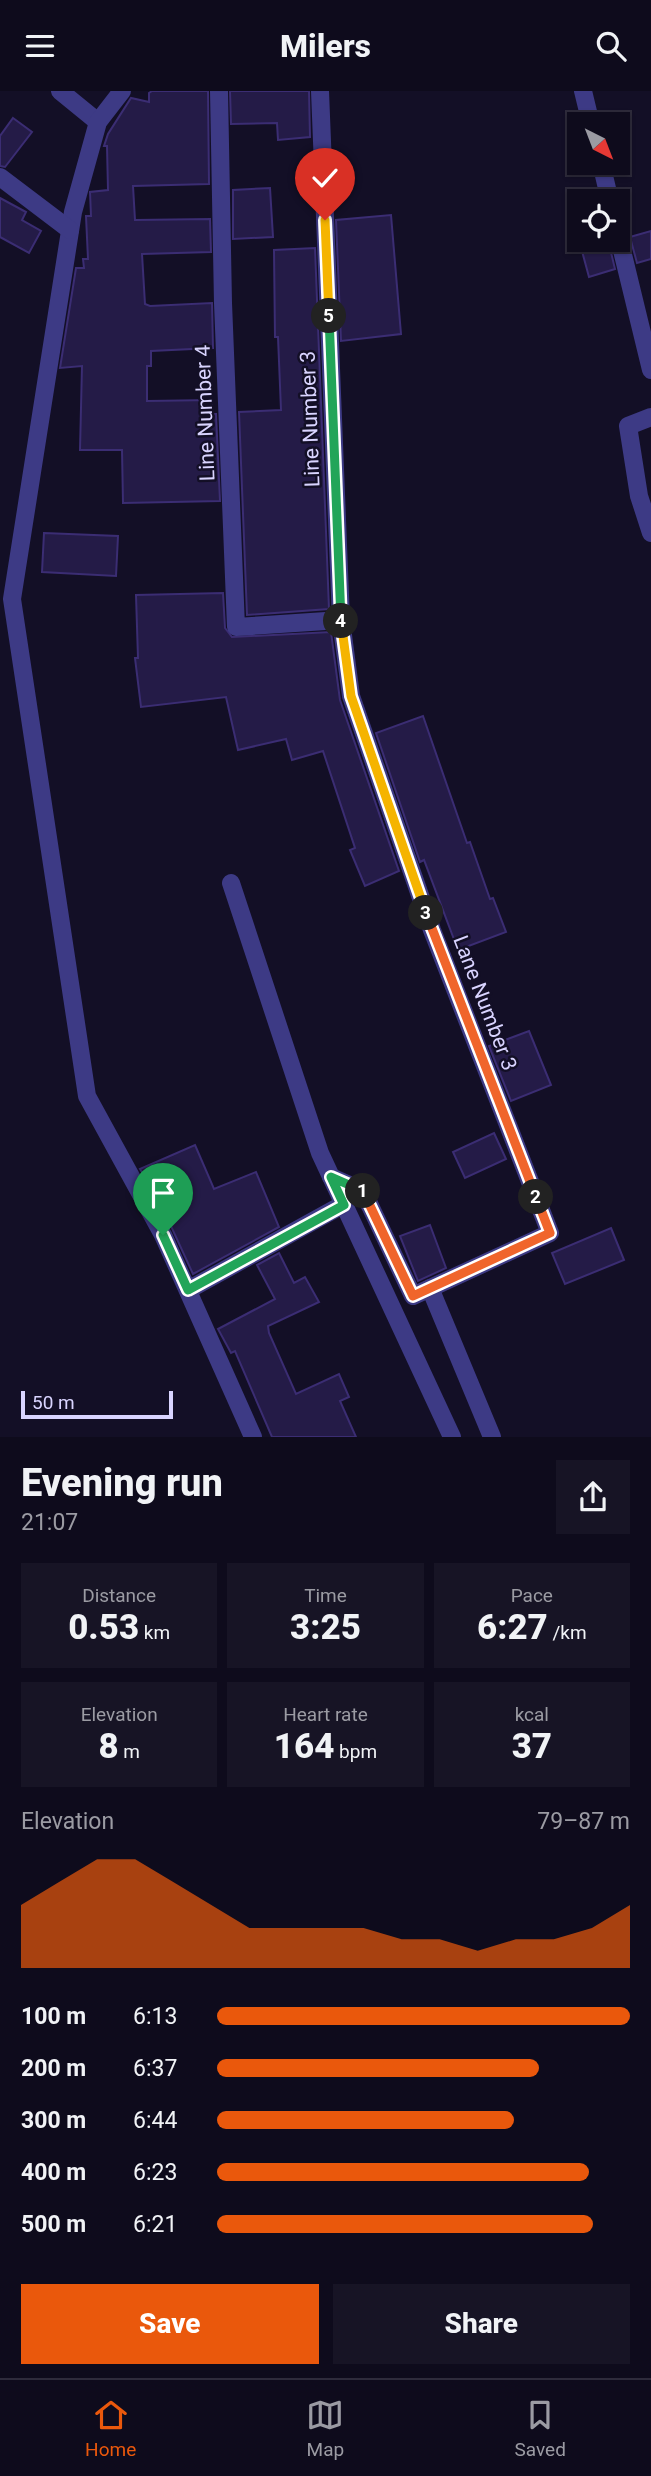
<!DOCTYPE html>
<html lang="en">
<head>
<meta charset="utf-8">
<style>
  :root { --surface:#0e0b1c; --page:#171425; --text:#f1f3f6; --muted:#9b9ba3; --line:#2e2b3b; --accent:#ea580c }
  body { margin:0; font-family:Roboto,sans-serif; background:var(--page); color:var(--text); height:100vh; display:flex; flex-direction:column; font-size:26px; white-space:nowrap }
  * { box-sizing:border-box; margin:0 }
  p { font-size:23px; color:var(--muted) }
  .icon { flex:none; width:38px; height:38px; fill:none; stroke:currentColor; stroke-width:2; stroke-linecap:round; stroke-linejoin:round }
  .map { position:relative; height:1346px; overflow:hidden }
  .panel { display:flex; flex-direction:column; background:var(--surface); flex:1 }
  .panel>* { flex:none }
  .needle { width:46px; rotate:138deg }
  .controls { position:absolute; left:567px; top:21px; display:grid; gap:14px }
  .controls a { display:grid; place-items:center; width:63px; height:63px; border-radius:0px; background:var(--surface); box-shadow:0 2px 5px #0004,0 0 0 2px var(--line); font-size:35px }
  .scale { position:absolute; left:21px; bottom:18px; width:152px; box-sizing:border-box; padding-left:7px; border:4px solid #d9d4ff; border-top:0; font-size:19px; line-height:24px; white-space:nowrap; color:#d9d4ff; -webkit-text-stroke:5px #130f26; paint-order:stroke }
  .pin { position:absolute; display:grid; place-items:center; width:60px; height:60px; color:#fff; margin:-72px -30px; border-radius:50% 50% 50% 0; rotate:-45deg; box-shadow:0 0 7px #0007 }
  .pin .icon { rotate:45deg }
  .km { position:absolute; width:35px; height:35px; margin:-18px; border-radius:50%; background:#222; color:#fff; font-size:19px; line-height:35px; text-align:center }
  .round { display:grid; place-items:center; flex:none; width:74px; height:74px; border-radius:0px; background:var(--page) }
  .summary { display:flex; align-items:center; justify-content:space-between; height:119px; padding:0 21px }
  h1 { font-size:38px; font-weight:800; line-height:52px }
  .figures { display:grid; grid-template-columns:repeat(3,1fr); gap:10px; height:119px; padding:7px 21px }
  .figures div { display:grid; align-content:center; border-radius:0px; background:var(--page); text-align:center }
  .figures b { font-size:35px; font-weight:800 }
  .figures small { font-size:19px; font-weight:400 }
  .figures p { font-size:19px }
  .chart { height:196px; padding:14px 21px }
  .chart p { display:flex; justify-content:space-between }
  .chart svg { width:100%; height:126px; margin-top:7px; fill:var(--accent); opacity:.7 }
  .cta { display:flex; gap:14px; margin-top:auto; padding:14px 21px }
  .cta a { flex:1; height:80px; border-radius:0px; background:var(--accent); color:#fff; font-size:28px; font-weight:800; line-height:80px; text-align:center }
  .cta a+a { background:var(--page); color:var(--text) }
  ul { padding:0 21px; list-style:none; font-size:23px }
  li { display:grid; grid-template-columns:112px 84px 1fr; align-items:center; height:52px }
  li i { height:18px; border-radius:9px; background:var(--accent) }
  header { display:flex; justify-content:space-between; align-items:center; height:91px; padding:0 21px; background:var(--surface); font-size:32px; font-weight:800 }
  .tab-bar { display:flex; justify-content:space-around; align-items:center; height:98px; border-top:2px solid var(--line); background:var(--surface); font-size:19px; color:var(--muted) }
  .tab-bar a { display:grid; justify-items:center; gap:4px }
  .tab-bar .active { color:var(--accent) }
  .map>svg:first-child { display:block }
  .building { fill:#241b47; stroke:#3b2d73; stroke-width:2 }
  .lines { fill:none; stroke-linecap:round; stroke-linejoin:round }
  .minor { stroke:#3d3a85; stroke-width:18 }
  .split-1-casing { stroke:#fff; stroke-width:14 }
  .split-2-casing { stroke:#fff; stroke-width:14 }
  .split-3-casing { stroke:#fff; stroke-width:14 }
  .split-4-casing { stroke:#fff; stroke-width:14 }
  .split-5-casing { stroke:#fff; stroke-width:14 }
  .split-6-casing { stroke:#fff; stroke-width:14 }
  .split-1 { stroke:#22a559; stroke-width:9 }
  .split-2 { stroke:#f0652b; stroke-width:9 }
  .split-3 { stroke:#f0652b; stroke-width:9 }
  .split-4 { stroke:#f5b400; stroke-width:9 }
  .split-5 { stroke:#22a559; stroke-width:9 }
  .split-6 { stroke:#f5b400; stroke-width:9 }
  .labels { text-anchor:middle; stroke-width:5; stroke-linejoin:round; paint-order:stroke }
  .street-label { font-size:21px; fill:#d9d4ff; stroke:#130f26 }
</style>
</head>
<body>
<header><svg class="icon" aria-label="menu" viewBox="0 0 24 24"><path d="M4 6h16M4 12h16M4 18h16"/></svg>Milers<svg class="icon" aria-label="search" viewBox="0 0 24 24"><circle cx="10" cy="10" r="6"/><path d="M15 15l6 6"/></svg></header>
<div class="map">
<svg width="651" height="1346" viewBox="0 0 651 1346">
  <rect width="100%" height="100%" fill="#130f26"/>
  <g class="building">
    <path d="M152,0h56l1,93 -76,2 2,34 75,-1 1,33 -69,2 3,50 5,2 62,-3 1,45 -62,3v15h-4v35l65,-1v14h4l4,87 -97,2 -1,-53h-42l2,-84 -22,2 16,-100h8l-1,-9h5l-2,-43h5l-1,-24 18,-2 -1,-44h-3l4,-12 23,-36 18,4v-9z"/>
    <path d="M230,0h79l1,46 -32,3 -1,-17 -46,1z"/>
    <path d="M13,27l19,14 -27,35 -5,-1v-30z"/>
    <path d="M270,97l3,49 -40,2v-49z"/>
    <path d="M0,107l26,14 -4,8 19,11 -12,22 -29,-16z"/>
    <path d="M391,124l10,119 -60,7 -5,-121z"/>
    <path d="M651,140v28l-14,4 -7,-26z"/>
    <path d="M579,149h29l7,29 -26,8z"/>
    <path d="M315,157l14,361 -82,6 -8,-203 42,-2 -3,-73h-3l-1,-87z"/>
    <path d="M44,442l74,3 -2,40 -74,-4z"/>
    <path d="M223,502l2,35 7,9 99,-5 9,68 59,171 -34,15 -15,-36 5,-2 -32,-97 -31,9 -6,-21 -48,11 -12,-53 -85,10 -6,-49h3l-2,-63z"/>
    <path d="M423,625l44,127 3,-1 20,57 3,-1 13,34 -48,18 -34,-90 -4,2 -44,-129z"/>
    <path d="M529,940l22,54 -40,16 -22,-55z"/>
    <path d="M494,1042l12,26 -41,19 -12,-26z"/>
    <path d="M195,1054l19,44 42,-17 23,55 -86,47 -34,-74 -19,-31z"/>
    <path d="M430,1134l16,43 -28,13 -18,-45z"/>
    <path d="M611,1137l13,32 -59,24 -13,-31z"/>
    <path d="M279,1162l15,30 11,-6 14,25 -51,24 1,7 27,61 43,-20 10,23 -9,4 16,36h-84l-37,-86 -4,2 -13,-24 57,-30 -18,-34z"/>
  </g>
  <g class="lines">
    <g class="minor">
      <path d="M60,0l38,31"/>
      <path d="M122,0l-24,31 -25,90 -61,387 75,497 76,139 90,202"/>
      <path d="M219,0l4,212 13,324 105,-7"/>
      <path d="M320,0l21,529 10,76 81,234 118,303 -137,63 -50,-105 -32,-14"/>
      <path d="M583,0l8,33"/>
      <path d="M601,72l9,38"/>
      <path d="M0,86l70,53"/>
      <path d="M618,143l33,136"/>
      <path d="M651,326l-23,9 11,70 12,37"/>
      <path d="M231,792l89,270 132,284"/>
      <path d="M430,1197l62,149"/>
      <path d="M188,1199l156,-86"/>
    </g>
  </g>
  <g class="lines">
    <defs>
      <path id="split-1" d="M163,1144l25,55 156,-85 -13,-28 32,14"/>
      <path id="split-2" d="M363,1100l50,105 137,-63 -14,-36"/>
      <path id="split-3" d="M426,822l110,284"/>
      <path id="split-4" d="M341,530l10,75 75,217"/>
      <path id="split-5" d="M329,225l12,305"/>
      <path id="split-6" d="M325,129l4,96"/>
    </defs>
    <use href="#split-1" class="split-1-casing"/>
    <use href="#split-2" class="split-2-casing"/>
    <use href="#split-3" class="split-3-casing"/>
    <use href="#split-4" class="split-4-casing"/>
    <use href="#split-5" class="split-5-casing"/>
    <use href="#split-6" class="split-6-casing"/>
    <use href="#split-1" class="split-1"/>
    <use href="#split-2" class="split-2"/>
    <use href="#split-3" class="split-3"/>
    <use href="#split-4" class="split-4"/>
    <use href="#split-5" class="split-5"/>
    <use href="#split-6" class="split-6"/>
  </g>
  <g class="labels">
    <g class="street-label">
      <text transform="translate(205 322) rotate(-92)" y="7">Line Number 4</text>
      <text transform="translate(310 328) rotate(-92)" y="7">Line Number 3</text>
      <text transform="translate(485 912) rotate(69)" y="7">Lane Number 3</text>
    </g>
  </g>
</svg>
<div class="controls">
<a><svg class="needle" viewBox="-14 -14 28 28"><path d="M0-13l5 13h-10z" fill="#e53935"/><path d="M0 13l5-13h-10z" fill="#9b9ba3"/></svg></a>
<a><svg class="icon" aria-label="locate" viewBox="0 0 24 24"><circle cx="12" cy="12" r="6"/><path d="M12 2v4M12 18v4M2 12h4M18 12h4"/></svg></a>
</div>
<div class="scale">50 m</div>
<div class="pin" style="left:163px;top:1144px;background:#1e9e55"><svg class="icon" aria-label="arrive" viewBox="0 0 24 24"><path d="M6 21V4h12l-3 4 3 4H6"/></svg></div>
<div class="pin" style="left:325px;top:129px;background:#d93025"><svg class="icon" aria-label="check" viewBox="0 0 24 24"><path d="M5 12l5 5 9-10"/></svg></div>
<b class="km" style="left:363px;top:1100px">1</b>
<b class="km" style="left:536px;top:1106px">2</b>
<b class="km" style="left:426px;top:822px">3</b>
<b class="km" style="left:341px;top:530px">4</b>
<b class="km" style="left:329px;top:225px">5</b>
</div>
<section class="panel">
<div class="summary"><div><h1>Evening run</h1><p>21:07</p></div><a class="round"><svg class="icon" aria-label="share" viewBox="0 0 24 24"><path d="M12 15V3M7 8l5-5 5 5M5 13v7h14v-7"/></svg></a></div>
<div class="figures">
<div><p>Distance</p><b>0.53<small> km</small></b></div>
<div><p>Time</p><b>3:25</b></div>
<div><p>Pace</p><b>6:27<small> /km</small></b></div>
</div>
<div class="figures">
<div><p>Elevation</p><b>8<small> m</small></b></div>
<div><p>Heart rate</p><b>164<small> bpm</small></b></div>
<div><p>kcal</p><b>37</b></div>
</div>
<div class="chart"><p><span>Elevation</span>79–87 m</p>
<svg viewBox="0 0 160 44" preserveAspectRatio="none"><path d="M0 44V22L10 14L20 6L30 6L40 14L50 22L60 30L70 30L80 30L90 30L100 34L110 34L120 38L130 34L140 34L150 30L160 22V44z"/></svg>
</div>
<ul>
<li><b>100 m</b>6:13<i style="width:100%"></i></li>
<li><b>200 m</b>6:37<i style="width:78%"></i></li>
<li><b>300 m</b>6:44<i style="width:72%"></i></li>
<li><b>400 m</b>6:23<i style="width:90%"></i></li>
<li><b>500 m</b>6:21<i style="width:91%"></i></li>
</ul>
<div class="cta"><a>Save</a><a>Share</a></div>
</section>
<nav class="tab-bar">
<a class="active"><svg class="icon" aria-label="home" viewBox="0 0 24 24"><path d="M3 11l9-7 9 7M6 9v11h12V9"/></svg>Home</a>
<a><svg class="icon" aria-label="map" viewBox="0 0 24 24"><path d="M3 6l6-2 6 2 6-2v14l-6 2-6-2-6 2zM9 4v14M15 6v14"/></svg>Map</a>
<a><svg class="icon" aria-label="saved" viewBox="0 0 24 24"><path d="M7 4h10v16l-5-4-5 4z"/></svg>Saved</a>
</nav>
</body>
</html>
